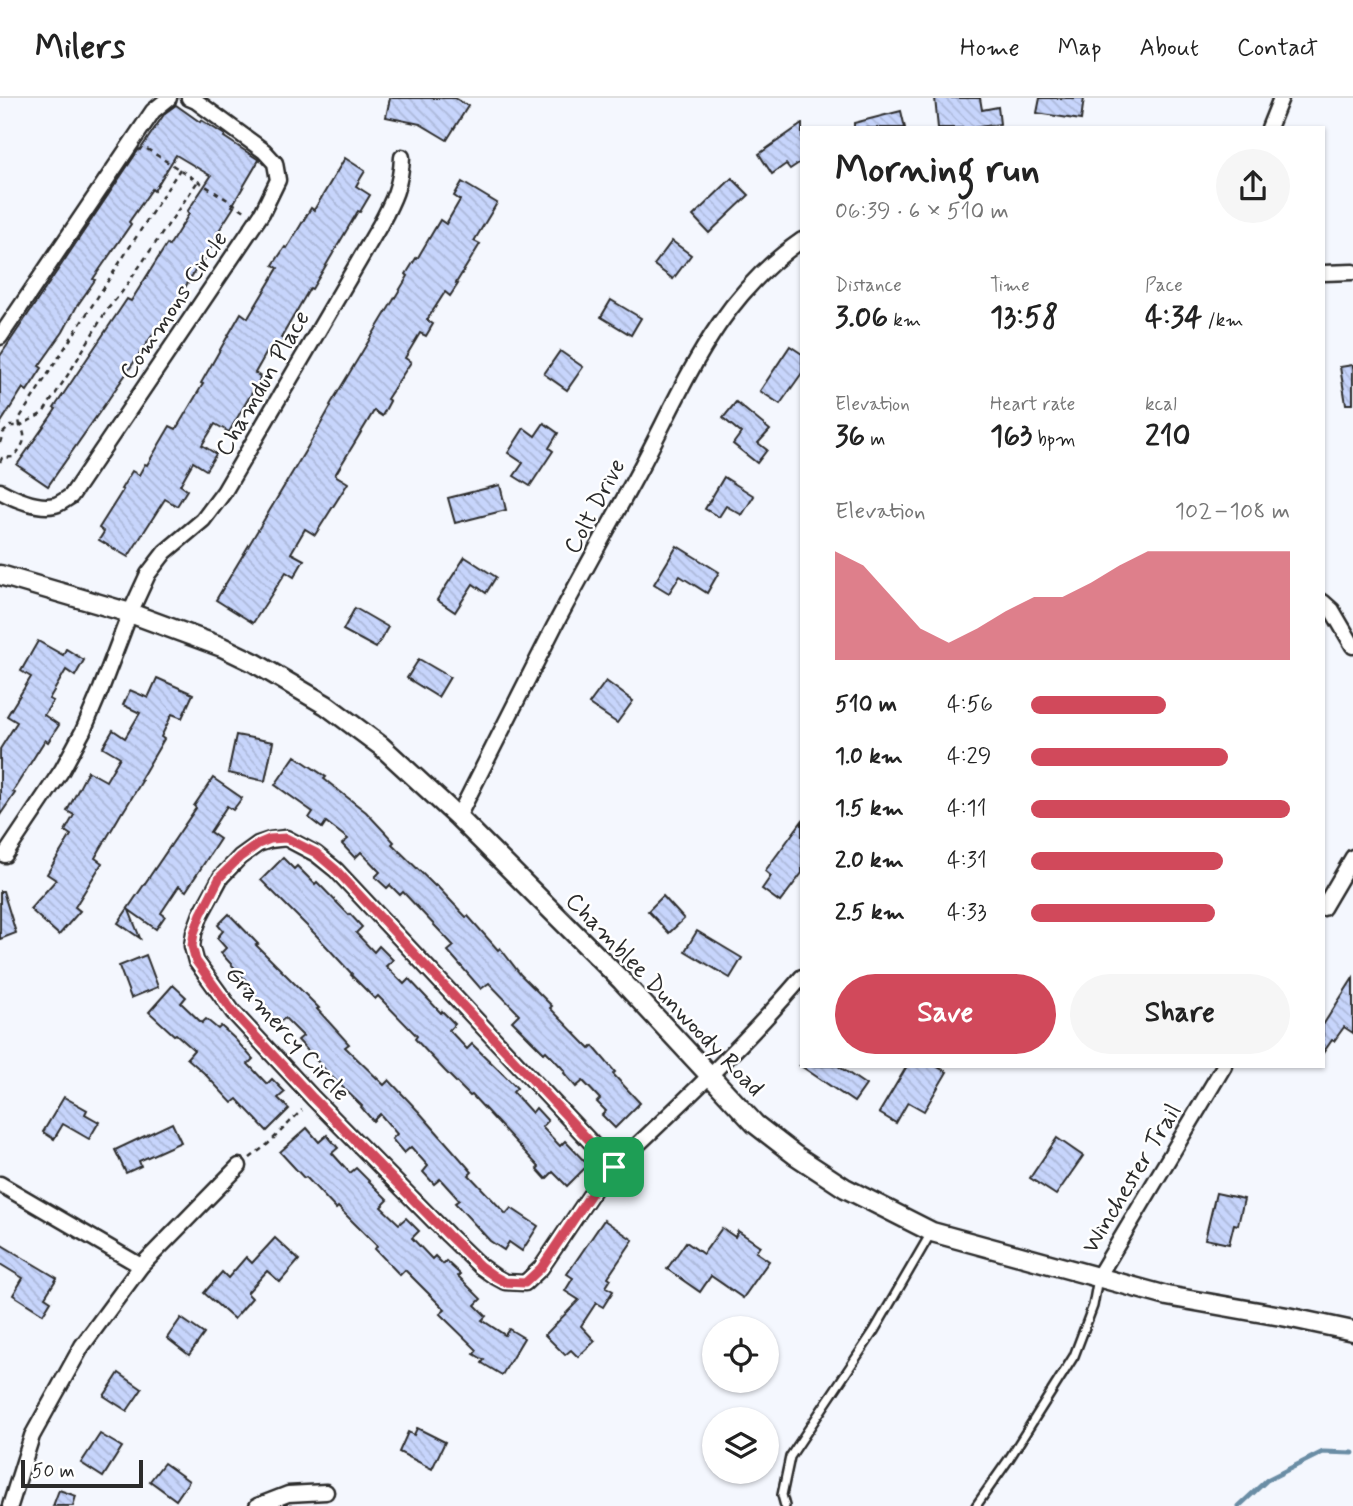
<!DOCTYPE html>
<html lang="en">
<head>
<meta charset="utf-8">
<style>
  :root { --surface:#fff; --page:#f6f6f6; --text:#222; --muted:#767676; --line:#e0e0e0; --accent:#d1495b }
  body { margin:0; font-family:Mynerve,sans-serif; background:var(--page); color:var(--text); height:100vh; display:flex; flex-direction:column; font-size:26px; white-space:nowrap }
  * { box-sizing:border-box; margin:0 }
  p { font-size:23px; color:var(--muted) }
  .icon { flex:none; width:38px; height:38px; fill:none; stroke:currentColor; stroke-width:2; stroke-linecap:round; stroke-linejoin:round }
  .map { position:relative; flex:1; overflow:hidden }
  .sheet { position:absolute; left:800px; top:28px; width:525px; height:942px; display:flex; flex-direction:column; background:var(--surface); border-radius:0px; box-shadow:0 2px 5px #0004 }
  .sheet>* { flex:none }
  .tools { position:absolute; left:702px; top:1218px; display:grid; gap:14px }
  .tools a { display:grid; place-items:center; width:77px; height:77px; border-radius:50%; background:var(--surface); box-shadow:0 2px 5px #0004; font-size:35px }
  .scale { position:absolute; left:21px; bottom:18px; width:122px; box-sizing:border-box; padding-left:7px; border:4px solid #2b2b2b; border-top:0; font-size:19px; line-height:24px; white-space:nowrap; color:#2b2b2b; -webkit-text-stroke:5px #fff; paint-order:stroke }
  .pin { position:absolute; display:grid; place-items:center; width:60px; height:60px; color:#fff; margin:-30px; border-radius:14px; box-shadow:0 4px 10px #0006 }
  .round { display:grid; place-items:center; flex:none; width:74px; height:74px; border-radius:37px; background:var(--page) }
  .head { display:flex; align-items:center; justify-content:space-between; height:119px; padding:0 35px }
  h1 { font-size:38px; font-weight:700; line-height:52px }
  .metrics { display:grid; grid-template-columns:repeat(3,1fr); gap:10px; height:119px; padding:7px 35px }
  .metrics div { display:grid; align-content:center }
  .metrics b { font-size:30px; font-weight:700 }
  .metrics small { font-size:19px; font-weight:400 }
  .metrics p { font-size:19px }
  .chart { height:196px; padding:14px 35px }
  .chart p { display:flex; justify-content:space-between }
  .chart svg { width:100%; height:126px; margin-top:7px; fill:var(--accent); opacity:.7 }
  .button { display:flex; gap:14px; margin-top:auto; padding:14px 35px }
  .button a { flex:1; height:80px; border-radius:42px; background:var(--accent); color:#fff; font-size:28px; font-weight:700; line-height:80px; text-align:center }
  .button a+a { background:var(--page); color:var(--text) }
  ul { padding:0 35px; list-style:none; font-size:23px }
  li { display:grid; grid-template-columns:112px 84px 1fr; align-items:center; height:52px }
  li i { height:18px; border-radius:9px; background:var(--accent) }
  header { display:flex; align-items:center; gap:42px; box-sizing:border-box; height:98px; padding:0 35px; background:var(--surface); border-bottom:2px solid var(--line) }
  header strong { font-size:33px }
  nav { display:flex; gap:38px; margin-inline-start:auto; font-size:24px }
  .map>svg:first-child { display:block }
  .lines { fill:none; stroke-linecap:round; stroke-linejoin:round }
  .stream { stroke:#6b8da5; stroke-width:5 }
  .building { fill:url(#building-back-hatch); stroke:#2b2b2b; stroke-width:2 }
  .service-casing { stroke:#2b2b2b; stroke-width:12 }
  .minor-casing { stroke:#2b2b2b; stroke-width:19 }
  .tertiary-casing { stroke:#2b2b2b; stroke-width:23 }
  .path { stroke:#2b2b2b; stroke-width:2.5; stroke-dasharray:5 5; stroke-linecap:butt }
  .service { stroke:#fff; stroke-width:7 }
  .minor { stroke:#fff; stroke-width:14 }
  .tertiary { stroke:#fff; stroke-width:18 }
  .route-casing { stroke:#fff; stroke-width:14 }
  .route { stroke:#d1495b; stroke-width:9 }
  .labels { text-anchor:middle; stroke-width:5; stroke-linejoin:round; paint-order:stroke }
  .street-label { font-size:24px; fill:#2b2b2b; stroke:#fff }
</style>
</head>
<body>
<header>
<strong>Milers</strong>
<nav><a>Home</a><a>Map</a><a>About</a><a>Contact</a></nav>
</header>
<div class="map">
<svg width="1353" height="1408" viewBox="0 0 1353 1408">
  <defs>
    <pattern id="building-back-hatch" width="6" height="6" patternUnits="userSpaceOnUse" patternTransform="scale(1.75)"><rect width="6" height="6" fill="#c7d5fc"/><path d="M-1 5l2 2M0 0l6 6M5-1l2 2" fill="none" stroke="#abb7d8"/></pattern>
  </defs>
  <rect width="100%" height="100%" fill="#f4f7fe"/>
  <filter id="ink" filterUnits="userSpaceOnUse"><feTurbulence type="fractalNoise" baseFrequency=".0143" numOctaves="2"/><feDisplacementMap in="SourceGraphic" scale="14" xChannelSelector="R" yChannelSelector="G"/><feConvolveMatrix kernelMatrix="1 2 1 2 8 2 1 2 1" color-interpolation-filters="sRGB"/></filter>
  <g filter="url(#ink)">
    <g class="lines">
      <path class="stream" d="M1239,1408l28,-26 56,-28 30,1"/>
    </g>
    <g class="building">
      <path d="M390,0h65l13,8 -21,34 -27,-16 -34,-7z"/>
      <path d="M935,0h45l2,12 16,-3 2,17 -28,4h-34z"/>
      <path d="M1040,0h44l-3,22 -44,-7z"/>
      <path d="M176,7l24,17 1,-2 24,15 -1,2 35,23 -27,46 2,1 -18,28 2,1 -15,26 -2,-1 -35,58 -2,-1 -38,56 -78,112 -31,-21 39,-56 -2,-1 73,-109 4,2 36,-57 2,2 20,-32 -2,-2 24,-36 -35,-21 -22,36 -2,-2 -23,33 2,2 -38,55 2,1 -18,26 -14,26 -24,34 3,2 -15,23 -4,-3 -23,36v-68l139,-207 1,1 25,-37z"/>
      <path d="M901,13l4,17h-51v-5z"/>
      <path d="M802,26v37l-12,8 -4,-5 -14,10 -13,-20z"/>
      <path d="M345,60l20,13 -9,15 14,9 -10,17 -2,-1 -46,78 -2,-1 -29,50 3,1 -9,15 -7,-4 -13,23 6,4 -32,55 -14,-8 -13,21 14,9 -10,16 -13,-8 -13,23 7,5 -10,16 -12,-7 -37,58 -29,-17 5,-8 -5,-4 24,-38 -2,-1 11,-18 7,4 6,-11 2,1 23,-39 6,3 27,-45 -2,-1 40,-70 7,5 30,-50 -5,-3 12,-18 2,1 24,-40 3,2z"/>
      <path d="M732,80l17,17 -40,38 -16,-17z"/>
      <path d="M462,84l35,21 -23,38 6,3 -24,39 2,1 -8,12 -5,-4 -18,28 6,4 -7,12 -6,-3 -15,25 6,4 -24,37 3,2 -8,15 -8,-5 -39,64 13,8 -33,52 -10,-6 -14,24 13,7 -10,17 -8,-5 -33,51 -37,-23 94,-157 21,-37 -1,-1 78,-129 -2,-2 10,-16 1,1 23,-39 6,4 14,-24 -6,-4z"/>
      <path d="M672,143l19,14 -18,24 -19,-14z"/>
      <path d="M611,202l30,18 -10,17 -30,-18z"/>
      <path d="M790,248l12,8v19l-22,31 -20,-13z"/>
      <path d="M560,253l23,16 -16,23 -23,-16z"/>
      <path d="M1353,267v39h-7l-6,-37z"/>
      <path d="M736,304l34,28 -12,13 9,7 -10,13 -24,-19 8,-11 -18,-15z"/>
      <path d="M544,325l14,10 -9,15 4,3 -23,35 -16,-10 9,-13 -15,-10 16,-25 11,8z"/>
      <path d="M724,379l30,19 -12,19 -16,-9 -7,11 -14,-8z"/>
      <path d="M500,387l6,25 -51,13 -7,-25z"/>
      <path d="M677,448l42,26 -12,21 -27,-17 -11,17 -15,-9z"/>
      <path d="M465,459l31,20 -10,16 -13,-9 -18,28 -18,-12z"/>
      <path d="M355,510l33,19 -12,21 -33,-18z"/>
      <path d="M38,543l25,14 3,-6 18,11 -9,16 -9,-6 -17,29 4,2 -9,14 15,10 -11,17 -3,-2 -32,51 2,2 -15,22v-66l17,-27 -10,-6 24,-39 -10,-6z"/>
      <path d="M419,561l31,18 -12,20 -31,-19z"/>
      <path d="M157,580l36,16 -11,24 -10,-4 -11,23 3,2 -24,41 2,1 -19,31h-1l-27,46 7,5 -27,44 5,4 -21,24 -29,-26 26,-29 -9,-6 24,-39 -6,-4 9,-16 -7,-4 21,-40 18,10 14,-24 -17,-10 10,-17 12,8 15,-25 -17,-8 7,-15 18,8z"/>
      <path d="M606,583l27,20 -16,22 -28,-19z"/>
      <path d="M236,637l37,7 -8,39 -37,-8z"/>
      <path d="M295,658l31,21 -2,2 42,33 28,30 -2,2 43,42 1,-1 30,32 2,-1 30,34 2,-2 21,27 31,31 -2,2 40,41 3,-3 22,26 -2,2 27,29 -25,25 -13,-13 4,-4 -9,-9 3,-3 -17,-18 -7,6 -12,-14 1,-2 -19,-20 -2,2 -32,-32 7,-7 -30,-31 -8,6 -33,-38 6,-5 -51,-54 -3,3 -10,-10 -3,3 -12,-11 5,-5 -19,-20 -6,6 -13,-14 6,-5 -22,-17 -4,6 -13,-10 4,-6 -38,-27z"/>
      <path d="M213,680l29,20 -9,12 -6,-4 -17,26 10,7 -34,52 -7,-5 -18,27 4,3 -9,13 -27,-19 11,28 -22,-15 78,-115 -2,-2z"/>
      <path d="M802,723v52l-22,29 -18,-13 9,-13 -6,-5z"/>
      <path d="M283,760l11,11 3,-3 18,18 2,-2 32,33 1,-1 12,13 -6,6 18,19 5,-6 14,14 -7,6 18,18 5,-5 32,34 1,-2 13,13 -6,6 18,19 5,-5 33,32 12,12 -4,4 19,21 4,-5 12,13 -6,6 18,19 5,-5 23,24 -21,21 -14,-14 -7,7 -9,-10 2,-2 -67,-72 -2,1 -25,-25 -30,-32 2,-3 -39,-40 -3,3 -24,-24 1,-1 -37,-40 -54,-54z"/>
      <path d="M0,793h3l13,42 -16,6z"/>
      <path d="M663,798l21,23 -15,14 -21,-22z"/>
      <path d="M229,816l29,30 -2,1 63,63 -2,1 32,35 -4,3 39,38 5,-5 31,33 52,59 -3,3 37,39 5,-6 27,18 -16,25 -13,-9 -5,8 -14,-9 -35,-38 4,-3 -19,-21 -6,5 -11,-12 5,-6 -17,-19 -7,6 -12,-14 5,-5 -17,-20 -7,7 -12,-14 1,-1 -32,-31 -32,-35 5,-4 -18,-18 -6,5 -33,-34 4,-4 -29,-32 5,-5 -9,-10 6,-7 -5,-6z"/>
      <path d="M697,833l45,27 -12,20 -45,-27z"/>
      <path d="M146,857l12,32 -27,11 -12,-32z"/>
      <path d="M1353,880v55l-9,-6 -10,14 -2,-1 -9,13v-28z"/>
      <path d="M173,887l13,12 -5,6 21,20 4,-4 12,10 3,-3 13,12 19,21 -5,5 19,20 5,-5 13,13 -7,6 11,11 -22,22 -30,-32 -5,4 -28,-30 -17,-15 7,-8 -18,-16 -2,1 -25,-23z"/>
      <path d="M801,968h37l28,19 -12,17z"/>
      <path d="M907,968h29l11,6 -23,39 -16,-9 -12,21 -17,-10z"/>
      <path d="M64,999l23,13 -2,4 14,8 -10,17 -26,-15 -9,15 -11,-7z"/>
      <path d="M172,1025l9,19 -42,19 2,5 -15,7 -11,-23z"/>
      <path d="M307,1030l12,14 8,-7 11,13 -6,5 18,20 6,-5 32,32 -7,7 18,17 7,-6 13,13 -7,7 20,21 3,-3 8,8 3,-3 14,13 -2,2 23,23 -6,6 11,11 -4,4 23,15 4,-6 15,9 -22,37 -20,-12 2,-3 -10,-6 3,-4 -37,-36 5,-4 -40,-40 -5,5 -25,-26 2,-3 -39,-39 -2,2 -30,-32 -2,1 -24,-26z"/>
      <path d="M1057,1040l26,18 -27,39 -26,-17z"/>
      <path d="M1216,1095l28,6 -6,26 -4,-1 -5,20 -24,-5z"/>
      <path d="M604,1122l29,20 -25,37 3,2 -5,8 7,4 -10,16 -7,-4 -15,23 14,15 -17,16 -7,-7 -6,5 -20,-20 34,-35 -14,-9 8,-13 -6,-4z"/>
      <path d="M722,1130l13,9 3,-6 22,15 -4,6 13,9 -26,37 -32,-22 -11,16 -33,-23 19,-27 17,12z"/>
      <path d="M275,1140l24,22 -19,22 -13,-11 -20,22 5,5 -18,21 -30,-26 18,-21 6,6 18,-21 6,6z"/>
      <path d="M0,1146l57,34 -12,19 6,4 -8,13 -30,-19 10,-17 -23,-14z"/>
      <path d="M181,1220l23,16 -15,21 -22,-17z"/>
      <path d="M119,1275l23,16 -15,22 -23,-15z"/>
      <path d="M417,1330l28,14 -13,27 -33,-17 9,-20 6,3z"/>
      <path d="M100,1336l22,13 -19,30 -22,-14z"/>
      <path d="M164,1365l25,18 -13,19 -26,-19z"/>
      <path d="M59,1392l17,6 -3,10h-20z"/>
    </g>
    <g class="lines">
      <defs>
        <g id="service">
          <path d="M785,1408l-3,-11 8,-38 84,-126 57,-98"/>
          <path d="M976,1408l33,-47 65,-103 19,-50 5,-28"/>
        </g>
        <g id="minor">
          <path d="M1269,30l12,-30"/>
          <path d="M1323,175l30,-1"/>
          <path d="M0,239l153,-226 16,-13"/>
          <path d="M0,393c15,8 38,18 55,14 5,-1 11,-6 16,-9l191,-283 16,-33 -3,-17 -11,-12 -68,-50 -7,-3"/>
          <path d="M1323,504l9,8 21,36"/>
          <path d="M458,719c32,-63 64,-127 96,-190 26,-49 53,-97 79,-145 50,-91 79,-180 169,-242"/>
          <path d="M286,740l30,16 20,16 278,297 -19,21 -54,80 -16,15 -20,-1 -11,-6 -14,-10 -32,-31 -135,-137 -80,-86 -37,-51 -4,-15 2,-13 7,-19 20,-37 19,-20 18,-13 12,-4z"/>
          <path d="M5,757l57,-85 21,-39 18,-42 29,-76 18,-39 17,-22 38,-32 21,-28 156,-267c13,-24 21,-40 22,-68"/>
          <path d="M1323,810l30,-51"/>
          <path d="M614,1069c65,-61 130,-122 188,-190"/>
          <path d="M0,1086l141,82"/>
          <path d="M1098,1179l126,-211"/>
          <path d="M10,1408l22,-70 50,-90 59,-80 98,-100"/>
          <path d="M257,1408l31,-12 38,-2"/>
        </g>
        <path id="tertiary" d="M0,477l130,38 92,34 33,16 71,42 55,41 77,71 164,164 133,143 40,31 50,33 87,44 235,64 120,21 66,14"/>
      </defs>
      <use href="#service" class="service-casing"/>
      <use href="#minor" class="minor-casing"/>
      <use href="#tertiary" class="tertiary-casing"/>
      <g class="path">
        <path d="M147,51l98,62"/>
        <path d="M0,345l3,-10 7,-7h10l-1,-7 161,-250"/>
        <path d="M0,364l2,-4 12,-1c8,-11 15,-19 6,-31l23,-13 28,-43 35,-59 16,-19 76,-111"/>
        <path d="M250,1060l18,-14 34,-34"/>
      </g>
      <use href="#service" class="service"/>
      <use href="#minor" class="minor"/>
      <use href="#tertiary" class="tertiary"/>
    </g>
  </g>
  <g class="lines" filter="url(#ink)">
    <defs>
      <path id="route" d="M286,740l30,15 20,17 278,297 -19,21 -54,80 -16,15 -20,-1 -11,-6 -14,-10 -32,-31 -135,-137 -80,-86 -37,-51 -4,-15 2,-13 7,-19 19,-37 20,-20 18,-13 12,-5z"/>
    </defs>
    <use href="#route" class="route-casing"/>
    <use href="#route" class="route"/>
  </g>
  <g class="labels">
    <g class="street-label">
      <text transform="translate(173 207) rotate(-56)" y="8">Commons Circle</text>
      <text transform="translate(262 285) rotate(-60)" y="8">Chamdun Place</text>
      <text transform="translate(594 408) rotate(-62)" y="8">Colt Drive</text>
      <text transform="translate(665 896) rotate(46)" y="8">Chamblee Dunwoody Road</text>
      <text transform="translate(288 935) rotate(48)" y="8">Gramercy Circle</text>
      <text transform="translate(1131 1080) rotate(-59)" y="8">Winchester Trail</text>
    </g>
  </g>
</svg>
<div class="tools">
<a><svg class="icon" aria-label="locate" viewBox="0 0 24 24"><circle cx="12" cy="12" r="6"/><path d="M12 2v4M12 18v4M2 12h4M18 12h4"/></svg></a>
<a><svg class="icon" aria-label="layers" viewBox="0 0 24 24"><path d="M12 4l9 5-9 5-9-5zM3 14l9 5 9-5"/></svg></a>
</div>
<div class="scale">50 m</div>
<div class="pin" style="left:614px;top:1069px;background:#1e9e55"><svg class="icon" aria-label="arrive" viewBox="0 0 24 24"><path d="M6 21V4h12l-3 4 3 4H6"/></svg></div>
<section class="sheet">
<div class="head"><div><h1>Morning run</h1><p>06:39 · 6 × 510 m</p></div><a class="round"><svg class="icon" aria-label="share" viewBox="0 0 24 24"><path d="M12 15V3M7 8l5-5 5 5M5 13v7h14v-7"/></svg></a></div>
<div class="metrics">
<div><p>Distance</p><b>3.06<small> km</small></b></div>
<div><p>Time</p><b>13:58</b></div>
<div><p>Pace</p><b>4:34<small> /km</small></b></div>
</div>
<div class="metrics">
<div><p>Elevation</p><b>36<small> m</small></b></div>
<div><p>Heart rate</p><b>163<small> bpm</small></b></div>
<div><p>kcal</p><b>210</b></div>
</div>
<div class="chart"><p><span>Elevation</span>102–108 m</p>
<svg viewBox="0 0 160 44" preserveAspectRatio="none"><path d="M0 44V6L10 11L20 22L30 33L40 38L50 33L60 27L70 22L80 22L90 17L100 11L110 6L120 6L130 6L140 6L150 6L160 6V44z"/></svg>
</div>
<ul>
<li><b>510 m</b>4:56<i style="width:52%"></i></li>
<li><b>1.0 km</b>4:29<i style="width:76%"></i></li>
<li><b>1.5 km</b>4:11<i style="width:100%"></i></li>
<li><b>2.0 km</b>4:31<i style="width:74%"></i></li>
<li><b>2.5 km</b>4:33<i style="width:71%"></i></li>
</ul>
<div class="button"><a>Save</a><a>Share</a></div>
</section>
</div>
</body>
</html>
